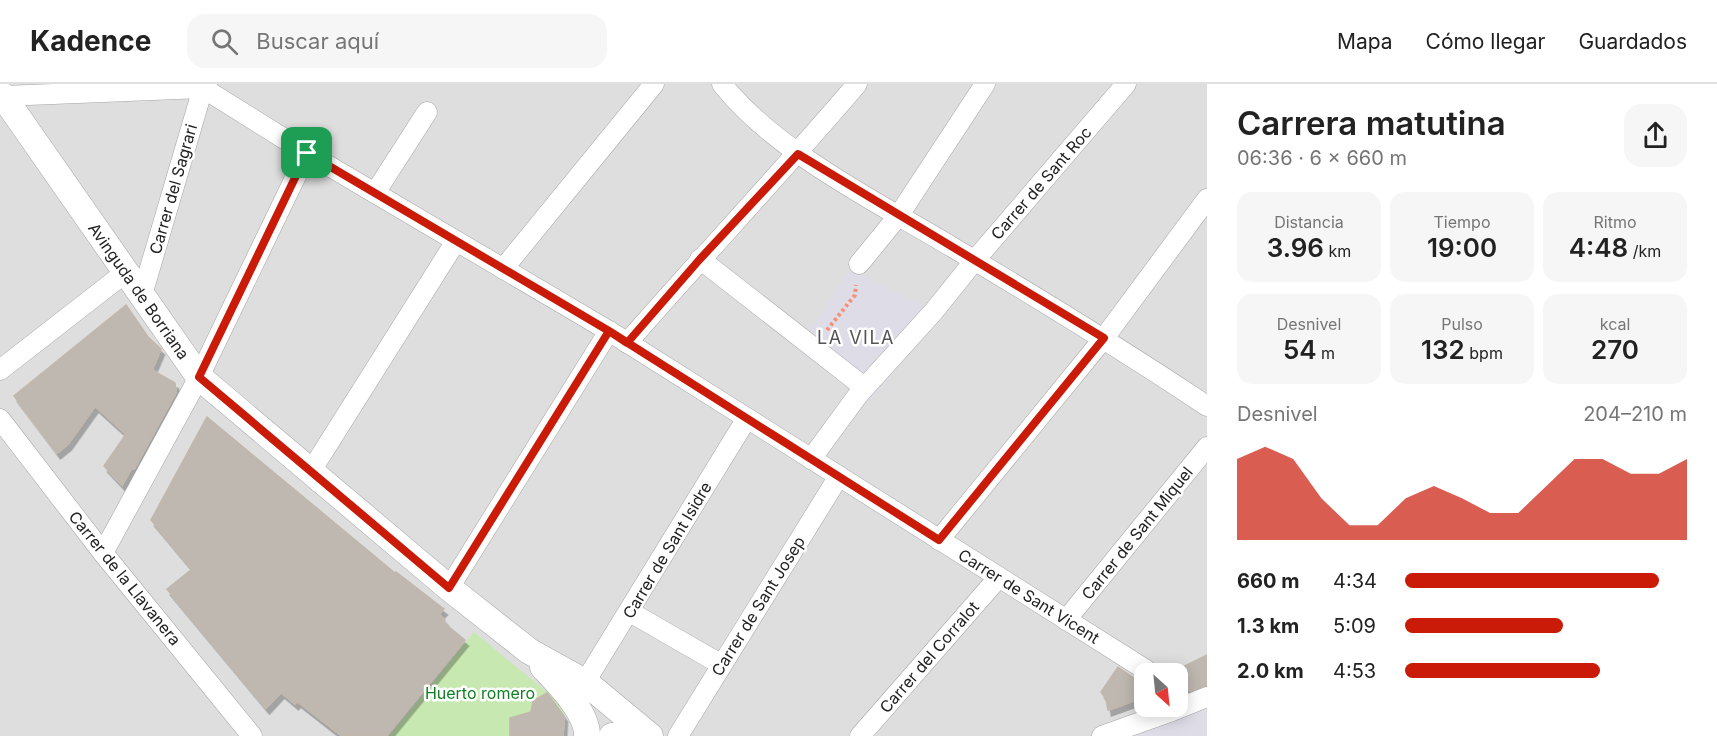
<!DOCTYPE html>
<html lang="es">
<head>
<meta charset="utf-8">
<style>
  :root { --surface:#fff; --page:#f6f6f6; --text:#222; --muted:#767676; --line:#e0e0e0; --accent:#ca1a08 }
  body { margin:0; font-family:Inter,sans-serif; background:var(--page); color:var(--text); height:100vh; display:flex; flex-direction:column; font-size:22px; white-space:nowrap }
  * { box-sizing:border-box; margin:0 }
  p { font-size:20px; color:var(--muted) }
  .icon { flex:none; width:33px; height:33px; fill:none; stroke:currentColor; stroke-width:2; stroke-linecap:round; stroke-linejoin:round }
  .map { position:relative; flex:1; overflow:hidden }
  .panel { display:flex; flex-direction:column; background:var(--surface); width:510px }
  .panel>* { flex:none }
  .needle { width:39px; rotate:153deg }
  .buttons { position:absolute; left:1134px; top:579px; display:grid; gap:12px }
  .buttons a { display:grid; place-items:center; width:54px; height:54px; border-radius:12px; background:var(--surface); box-shadow:0 3px 15px #0003; font-size:30px }
  .pin { position:absolute; display:grid; place-items:center; width:51px; height:51px; color:#fff; margin:-26px; border-radius:12px; box-shadow:0 3px 9px #0006 }
  .round { display:grid; place-items:center; flex:none; width:63px; height:63px; border-radius:18px; background:var(--page) }
  .overview { display:flex; align-items:center; justify-content:space-between; height:102px; padding:0 30px }
  h1 { font-size:33px; font-weight:600; line-height:45px }
  .metrics { display:grid; grid-template-columns:repeat(3,1fr); gap:9px; height:102px; padding:6px 30px }
  .metrics div { display:grid; align-content:center; border-radius:15px; background:var(--page); text-align:center }
  .metrics b { font-size:26px; font-weight:600 }
  .metrics small { font-size:16px; font-weight:400 }
  .metrics p { font-size:16px }
  .chart { height:168px; padding:12px 30px }
  .chart p { display:flex; justify-content:space-between }
  .chart svg { width:100%; height:108px; margin-top:6px; fill:var(--accent); opacity:.7 }
  ul { padding:0 30px; list-style:none; font-size:20px }
  li { display:grid; grid-template-columns:96px 72px 1fr; align-items:center; height:45px }
  li i { height:15px; border-radius:8px; background:var(--accent) }
  header { display:flex; align-items:center; gap:36px; box-sizing:border-box; height:84px; padding:0 30px; background:var(--surface); border-bottom:2px solid var(--line) }
  header strong { font-size:28px }
  nav { display:flex; gap:33px; margin-inline-start:auto; font-size:21px }
  .search { width:420px; height:54px; background:var(--page); display:flex; align-items:center; gap:15px; box-sizing:border-box; padding:0 21px; border-radius:18px; color:var(--muted); font-size:22px }
  main { display:flex; flex:1; min-height:0 }
  .map>svg:first-child { display:block }
  .residential { fill:#dfdede; fill-rule:evenodd }
  .grass { fill:#c7e8b1 }
  .plaza { fill:#dddce7 }
  .building { fill:#beb8b1; stroke:#c2b7ab; stroke-width:1.5; filter:url(#shadow) }
  .lines { fill:none; stroke-linecap:round; stroke-linejoin:round }
  .minor-casing { stroke:#a5a5a5; stroke-width:21 }
  .tertiary-casing { stroke:#a5a5a5; stroke-width:27 }
  .path { stroke:#f58f75; stroke-width:4; stroke-dasharray:3 3; stroke-linecap:butt }
  .minor { stroke:#fff; stroke-width:20 }
  .tertiary { stroke:#fff; stroke-width:26 }
  .route-casing { stroke:#fff; stroke-width:12 }
  .route { stroke:#ca1a08; stroke-width:8 }
  .labels { text-anchor:middle; stroke-width:5; stroke-linejoin:round; paint-order:stroke }
  .street-label { font-size:16px; fill:#212121; stroke:#fff }
  .park-label { font-size:16px; fill:#107e24; stroke:#fff }
  .neighbourhood-label { font-size:18px; letter-spacing:1.5px; fill:#545454; stroke:#fff }
</style>
</head>
<body>
<header>
<strong>Kadence</strong>
<div class="search"><svg class="icon" aria-label="search" viewBox="0 0 24 24"><circle cx="10" cy="10" r="6"/><path d="M15 15l6 6"/></svg>Buscar aquí</div>
<nav><a>Mapa</a><a>Cómo llegar</a><a>Guardados</a></nav>
</header>
<main>
<div class="map">
<svg width="1207" height="652" viewBox="0 0 1207 652">
  <defs>
    <filter id="shadow"><feDropShadow dx="3.5" dy="6" stdDeviation="0" flood-color="#0004"/></filter>
  </defs>
  <rect width="100%" height="100%" fill="#f1efe8"/>
  <path class="residential" d="M0,0h1207v652h-1207zM1144,590h34v32h-34z"/>
  <path class="grass" d="M474,548l91,75 -2,29h-174z"/>
  <g class="plaza">
    <path d="M851,184l6,5 77,38 7,6 -73,86 -70,-53z"/>
    <path d="M1207,624v28h-71z"/>
  </g>
  <g class="building">
    <path d="M126,221l22,32 13,12 -9,21 23,13 1,9 -42,77h-3l-9,16 -18,-19 22,-32 -31,-28 -27,38 -11,9 -43,-57z"/>
    <path d="M207,333l188,156 1,-1 48,37 -5,5 6,6 -2,2 22,18 -79,96h-44l-45,-35 -2,3 -14,-12 -15,16 -99,-119 25,-20 -41,-49z"/>
    <path d="M1207,571v30l-17,6 -12,-12v-5l-6,-2z"/>
    <path d="M1118,583l26,18v12l-36,13 -2,-11 -5,-7z"/>
    <path d="M547,609l17,23 -1,20h-53v-18l21,-6 2,-11z"/>
  </g>
  <g class="lines">
    <defs>
      <g id="minor">
        <path d="M200,0l3,4 104,65 302,178 537,339 2,4"/>
        <path d="M722,0c54,68 155,118 230,163 86,51 171,103 255,159"/>
        <path d="M0,4l3,8 200,-8"/>
        <path d="M375,109l52,-81"/>
        <path d="M700,175l164,128"/>
        <path d="M859,180l40,-49 86,-131"/>
        <path d="M503,185l151,-185"/>
        <path d="M142,211l61,-207 4,-4"/>
        <path d="M627,259c76,-87 155,-171 230,-259"/>
        <path d="M0,286l126,-98"/>
        <path d="M0,335l103,134 149,183"/>
        <path d="M811,375l47,-64 76,-84 41,-51 151,-176"/>
        <path d="M311,387l145,-230"/>
        <path d="M939,456l165,-202 103,-139"/>
        <path d="M103,469l96,-176 108,-224"/>
        <path d="M449,504l160,-257"/>
        <path d="M630,528l92,53"/>
        <path d="M1066,536l141,-173"/>
        <path d="M585,598l162,-264"/>
        <path d="M678,652l161,-260"/>
        <path d="M860,652l139,-159"/>
        <path d="M1102,652l70,-25 35,-14"/>
      </g>
      <g id="tertiary">
        <path d="M0,12h3l196,281 250,211 80,63 56,31 65,54"/>
        <path d="M543,583c15,16 45,46 44,69"/>
        <path d="M612,652h26"/>
      </g>
    </defs>
    <use href="#minor" class="minor-casing"/>
    <use href="#tertiary" class="tertiary-casing"/>
    <path class="path" d="M827,246l28,-35 1,-10"/>
    <use href="#minor" class="minor"/>
    <use href="#tertiary" class="tertiary"/>
  </g>
  <g class="lines">
    <defs>
      <path id="route" d="M307,69l302,178c110,70 220,139 330,209l165,-202 -306,-184 -98,105 -73,84 -18,-12 -160,257 -250,-211 108,-224"/>
    </defs>
    <use href="#route" class="route-casing"/>
    <use href="#route" class="route"/>
  </g>
  <g class="labels">
    <g class="street-label">
      <text transform="translate(1041 99) rotate(-49)" y="6">Carrer de Sant Roc</text>
      <text transform="translate(173 105) rotate(-74)" y="6">Carrer del Sagrari</text>
      <text transform="translate(139 207) rotate(55)" y="6">Avinguda de Borriana</text>
      <text transform="translate(1137 449) rotate(-51)" y="6">Carrer de Sant Miquel</text>
      <text transform="translate(667 466) rotate(-59)" y="6">Carrer de Sant Isidre</text>
      <text transform="translate(125 494) rotate(51)" y="6">Carrer de la Llavanera</text>
      <text transform="translate(1029 512) rotate(32)" y="6">Carrer de Sant Vicent</text>
      <text transform="translate(758 522) rotate(-58)" y="6">Carrer de Sant Josep</text>
      <text transform="translate(929 573) rotate(-49)" y="6">Carrer del Corralot</text>
    </g>
    <g class="park-label">
      <text x="480" y="615">Huerto romero</text>
    </g>
    <g class="neighbourhood-label">
      <text x="856" y="260">LA VILA</text>
    </g>
  </g>
</svg>
<div class="buttons">
<a><svg class="needle" viewBox="-14 -14 28 28"><path d="M0-13l5 13h-10z" fill="#e53935"/><path d="M0 13l5-13h-10z" fill="#767676"/></svg></a>
</div>
<div class="pin" style="left:307px;top:69px;background:#1e9e55"><svg class="icon" aria-label="arrive" viewBox="0 0 24 24"><path d="M6 21V4h12l-3 4 3 4H6"/></svg></div>
</div>
<section class="panel">
<div class="overview"><div><h1>Carrera matutina</h1><p>06:36 · 6 × 660 m</p></div><a class="round"><svg class="icon" aria-label="share" viewBox="0 0 24 24"><path d="M12 15V3M7 8l5-5 5 5M5 13v7h14v-7"/></svg></a></div>
<div class="metrics">
<div><p>Distancia</p><b>3.96<small> km</small></b></div>
<div><p>Tiempo</p><b>19:00</b></div>
<div><p>Ritmo</p><b>4:48<small> /km</small></b></div>
</div>
<div class="metrics">
<div><p>Desnivel</p><b>54<small> m</small></b></div>
<div><p>Pulso</p><b>132<small> bpm</small></b></div>
<div><p>kcal</p><b>270</b></div>
</div>
<div class="chart"><p><span>Desnivel</span>204–210 m</p>
<svg viewBox="0 0 160 44" preserveAspectRatio="none"><path d="M0 44V11L10 6L20 11L30 27L40 38L50 38L60 27L70 22L80 27L90 33L100 33L110 22L120 11L130 11L140 17L150 17L160 11V44z"/></svg>
</div>
<ul>
<li><b>660 m</b>4:34<i style="width:90%"></i></li>
<li><b>1.3 km</b>5:09<i style="width:56%"></i></li>
<li><b>2.0 km</b>4:53<i style="width:69%"></i></li>
</ul>
</section>
</main>
</body>
</html>
